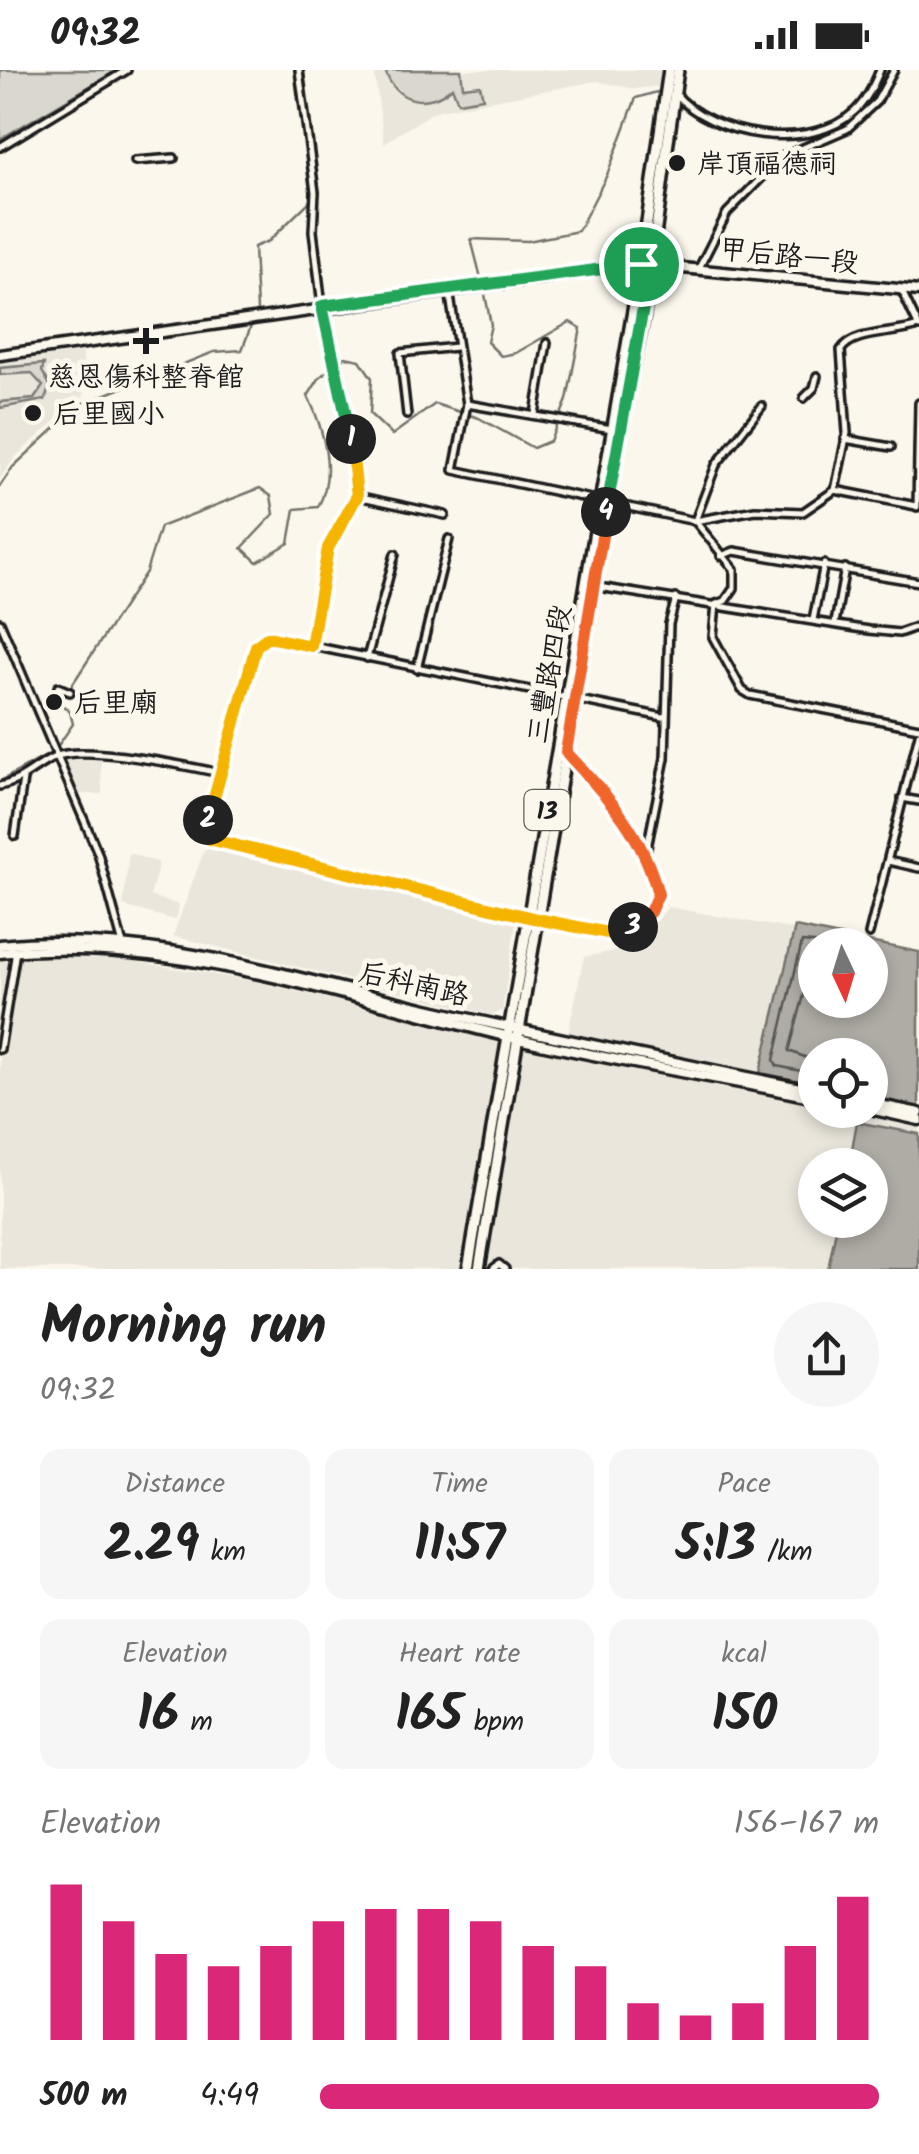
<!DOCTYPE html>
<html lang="en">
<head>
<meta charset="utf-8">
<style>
  :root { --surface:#fff; --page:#f6f6f6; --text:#222; --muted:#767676; --accent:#db2777 }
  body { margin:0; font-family:Kalam,"LXGW WenKai TC",sans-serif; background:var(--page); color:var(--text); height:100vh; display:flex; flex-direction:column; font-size:38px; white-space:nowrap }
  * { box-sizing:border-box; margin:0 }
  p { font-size:32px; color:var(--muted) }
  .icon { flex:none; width:55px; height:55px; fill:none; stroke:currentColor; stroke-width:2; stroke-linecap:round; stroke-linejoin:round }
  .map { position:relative; height:1199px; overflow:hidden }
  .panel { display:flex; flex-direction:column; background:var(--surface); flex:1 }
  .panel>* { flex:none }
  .needle { width:65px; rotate:176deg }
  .controls { position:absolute; left:798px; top:858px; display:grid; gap:20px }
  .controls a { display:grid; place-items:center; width:90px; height:90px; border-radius:50%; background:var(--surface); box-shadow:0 5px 15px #0003; font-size:50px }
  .pin { position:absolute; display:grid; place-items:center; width:85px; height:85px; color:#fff; margin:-42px; border:5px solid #fff; border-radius:50%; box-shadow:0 2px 10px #0007 }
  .km { position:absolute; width:50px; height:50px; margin:-25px; border-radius:50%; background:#222; color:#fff; font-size:28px; line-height:50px; text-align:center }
  .round { display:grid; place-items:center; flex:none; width:105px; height:105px; border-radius:52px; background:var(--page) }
  .summary { display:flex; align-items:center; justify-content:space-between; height:170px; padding:0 40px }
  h1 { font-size:55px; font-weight:700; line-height:75px }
  .metrics { display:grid; grid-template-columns:repeat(3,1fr); gap:15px; height:170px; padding:10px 40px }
  .metrics div { display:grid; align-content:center; border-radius:20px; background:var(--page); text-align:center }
  .metrics b { font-size:50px; font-weight:700 }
  .metrics small { font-size:28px; font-weight:400 }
  .metrics p { font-size:28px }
  .chart { height:280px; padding:20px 40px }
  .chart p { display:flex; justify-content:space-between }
  .chart svg { width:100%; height:180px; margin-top:10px; stroke:var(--accent); stroke-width:6 }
  ul { padding:0 40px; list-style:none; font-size:32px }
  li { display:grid; grid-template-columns:160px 120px 1fr; align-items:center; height:75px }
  li i { height:25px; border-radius:12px; background:var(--accent) }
  .status { display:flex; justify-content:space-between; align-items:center; height:70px; padding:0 50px; background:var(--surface); direction:ltr }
  .status svg { height:28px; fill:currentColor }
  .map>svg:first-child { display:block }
  .built { fill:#eae6dc; fill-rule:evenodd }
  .green { fill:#dad7ce; stroke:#7b7a75; stroke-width:2.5 }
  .water { fill:#afaca5; stroke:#74726e; stroke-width:2.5; fill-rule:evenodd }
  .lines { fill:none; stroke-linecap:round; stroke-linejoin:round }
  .shore { stroke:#575653; stroke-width:2.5 }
  .stream { stroke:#74726e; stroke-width:2.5 }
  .minor-casing { stroke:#1c1c1c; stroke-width:12 }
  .tertiary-casing { stroke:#1c1c1c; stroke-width:15 }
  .secondary-casing { stroke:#1c1c1c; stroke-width:15 }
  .primary-casing { stroke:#1c1c1c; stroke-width:16 }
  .minor { stroke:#fbf7ec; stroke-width:5 }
  .tertiary { stroke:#fbf7ec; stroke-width:8 }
  .secondary { stroke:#fbf7ec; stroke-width:8 }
  .primary { stroke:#fbf7ec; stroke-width:9 }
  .split-1-casing { stroke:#fff; stroke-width:20 }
  .split-2-casing { stroke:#fff; stroke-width:20 }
  .split-3-casing { stroke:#fff; stroke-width:20 }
  .split-4-casing { stroke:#fff; stroke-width:20 }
  .split-5-casing { stroke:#fff; stroke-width:20 }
  .split-1 { stroke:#22a559; stroke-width:12 }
  .split-2 { stroke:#f5b400; stroke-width:12 }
  .split-3 { stroke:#f5b400; stroke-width:12 }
  .split-4 { stroke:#f0652b; stroke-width:12 }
  .split-5 { stroke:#22a559; stroke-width:12 }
  .poi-dot { fill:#1c1c1c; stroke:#fbf7ec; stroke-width:4 }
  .labels { text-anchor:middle; stroke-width:10; stroke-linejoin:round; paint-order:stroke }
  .shield { fill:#fbf7ec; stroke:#5f5e5a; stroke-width:2.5 }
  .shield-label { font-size:25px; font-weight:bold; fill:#1c1c1c }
  .poi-label { font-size:28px; fill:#1c1c1c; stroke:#fbf7ec; text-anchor:start }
  .street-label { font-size:28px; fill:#1c1c1c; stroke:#fbf7ec }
</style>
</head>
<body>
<div class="status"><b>09:32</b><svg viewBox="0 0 49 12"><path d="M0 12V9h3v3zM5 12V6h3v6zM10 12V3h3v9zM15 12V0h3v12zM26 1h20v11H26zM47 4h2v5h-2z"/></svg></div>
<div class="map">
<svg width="919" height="1199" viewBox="0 0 919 1199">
  <rect width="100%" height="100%" fill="#fbf7ec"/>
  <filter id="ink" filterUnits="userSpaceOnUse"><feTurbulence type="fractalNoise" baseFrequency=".01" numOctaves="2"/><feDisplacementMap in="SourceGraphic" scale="20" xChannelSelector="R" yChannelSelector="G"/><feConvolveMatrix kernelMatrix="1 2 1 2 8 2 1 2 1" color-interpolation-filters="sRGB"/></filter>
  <g filter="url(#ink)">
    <g class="built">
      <path d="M374,0h288l-2,16 -25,3 -38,-8 -162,30 -51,32z"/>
      <path d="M83,282l1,44 -70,62 -14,21v-117z"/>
      <path d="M101,689l1,35h-27l-10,-34z"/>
      <path d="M207,772l212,55 98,19 -15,95 -10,4 -319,-79z"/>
      <path d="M129,783l30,10 -9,33 29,9 -4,15 -52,-14z"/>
      <path d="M668,837l251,45v317h-919v-312l119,2 128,21 317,73 20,-96 51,-10zM815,875h55v55h-55zM815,985h55v55h-55zM815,1095h55v55h-55z"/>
    </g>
    <g class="green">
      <path d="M0,0h117l-117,69z"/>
      <path d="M385,0h76l2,17 17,-2 3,13 -25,4 -6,-15c-24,22 -57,16 -67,-17z"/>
      <path d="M44,294l-2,7 8,14 -5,15 -45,8v-6l34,-3 9,-13 -12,-13 -31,2v-7z"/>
    </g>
    <g class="water">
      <path d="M795,857l124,25v155l-49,-11v-41h-55v29l-55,-11zM815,875h55v55h-55z"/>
      <path d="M857,1052l62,12v135h-91l10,-49h32v-55h-21z"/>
    </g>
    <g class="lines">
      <g class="shore">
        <path d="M815,884l-26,97 26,10"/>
        <path d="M815,1004l-38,-8 -3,-6 28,-118 33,3"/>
      </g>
      <g class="stream">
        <path d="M482,212l-11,-43 57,2 50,-10 29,-56 29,-77 21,-6 27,17"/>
        <path d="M0,416l13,-19 68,-63 133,-52 28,-2 15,-40 -3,-63 15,-6 41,-40"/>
        <path d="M57,677l16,-23 -3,-12 -10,-9 86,-131 14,-45 100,-39 11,8 3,18 -32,34 15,14 32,-19 6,-34 23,-2c18,-33 6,-77 -10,-111l12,-19 25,-20 15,3 12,18 -2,36 22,21 43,-31 44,14 54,30 17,-7 17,-41 14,-72 -11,-6 -54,31 -15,3 -14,-14 4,-17 -7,-36"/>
        <path d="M0,711l51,-28"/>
      </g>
      <defs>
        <g id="minor">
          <path d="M299,0l16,122 -2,39 9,75 35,162v28l-29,52 -17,98"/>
          <path d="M675,23c35,44 136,60 180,18 12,-11 19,-26 25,-41"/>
          <path d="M0,77l127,-77"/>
          <path d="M135,91l39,-3"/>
          <path d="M699,198l28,-55 55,-56 65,-28 30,-28 17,-31"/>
          <path d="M901,219l18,38"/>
          <path d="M449,220l18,114 -13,66 241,51 60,-11 48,2 32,-22 12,-57 -6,-83c13,-20 55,-15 77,-24"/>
          <path d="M804,328l10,-10 3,-12"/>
          <path d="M467,334l145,25"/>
          <path d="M762,336l-46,59 -21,56 39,48v19l-9,13 -9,3 -3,33 29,53 8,5 169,33"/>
          <path d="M535,344l12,-71"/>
          <path d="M407,345l-7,-62 56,-6"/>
          <path d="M845,369l46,8"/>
          <path d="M835,420l81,16"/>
          <path d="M357,426l88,19"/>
          <path d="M917,437l2,-104"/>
          <path d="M721,486l13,-5 185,31"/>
          <path d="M592,516l277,44 30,3 20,-7"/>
          <path d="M813,550l11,-56"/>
          <path d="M0,552l98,231 25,92"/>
          <path d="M835,553l10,-55"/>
          <path d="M367,588l28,-104"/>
          <path d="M417,599l32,-130"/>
          <path d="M58,617l12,5"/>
          <path d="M0,716c23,-5 35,-20 55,-29 28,-13 132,9 165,16"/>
          <path d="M902,728l17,3"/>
          <path d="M15,766l8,-57"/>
          <path d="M647,778l18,-90 4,-134 7,-26"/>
          <path d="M888,791l31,7"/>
          <path d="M527,847l-318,-78 -2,-24 52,-174 9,-4 395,80"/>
          <path d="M538,849l80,16c20,-5 32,-24 40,-41 -16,-62 -49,-97 -92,-142"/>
          <path d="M869,864l50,-200"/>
          <path d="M0,979l16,-98"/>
          <path d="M493,1199l6,-5 6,5"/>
        </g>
        <g id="tertiary">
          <path d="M0,875c144,-16 289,32 427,64 129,30 259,55 388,82"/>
          <path d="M0,883c168,-18 340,43 501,82 104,25 210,41 314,63"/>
          <path d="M870,1033l49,10"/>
          <path d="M870,1039l49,11"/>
        </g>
        <path id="secondary" d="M0,285l641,-91 278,27"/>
        <g id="primary">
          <path d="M468,1199l173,-1005 28,-194"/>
          <path d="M479,1199l141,-839 24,-115 34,-245"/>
        </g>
      </defs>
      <use href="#minor" class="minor-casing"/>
      <use href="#tertiary" class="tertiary-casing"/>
      <use href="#secondary" class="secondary-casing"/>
      <use href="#primary" class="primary-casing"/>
      <use href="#minor" class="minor"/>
      <use href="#tertiary" class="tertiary"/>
      <use href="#secondary" class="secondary"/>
      <use href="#primary" class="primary"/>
    </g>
  </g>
  <g class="lines" filter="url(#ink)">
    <defs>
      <path id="split-1" d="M351,369l-29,-133 319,-42"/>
      <path id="split-2" d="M208,750l48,-174 12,-9 43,9 17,-98 29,-52 -6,-57"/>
      <path id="split-3" d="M208,750l1,19 328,80 81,16 15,-8"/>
      <path id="split-4" d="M606,442l-40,240c43,46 76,80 92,142l-8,18 -17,15"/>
      <path id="split-5" d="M606,442l45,-248h-10"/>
    </defs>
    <use href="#split-1" class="split-1-casing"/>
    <use href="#split-2" class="split-2-casing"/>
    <use href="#split-3" class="split-3-casing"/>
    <use href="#split-4" class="split-4-casing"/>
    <use href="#split-5" class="split-5-casing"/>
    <use href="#split-1" class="split-1"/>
    <use href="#split-2" class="split-2"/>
    <use href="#split-3" class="split-3"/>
    <use href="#split-4" class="split-4"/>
    <use href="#split-5" class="split-5"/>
  </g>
  <g class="poi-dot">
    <circle cx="677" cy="93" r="10"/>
    <path d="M141 256h10v10h10v10h-10v10h-10v-10h-10v-10h10z"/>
    <circle cx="33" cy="343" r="10"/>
    <circle cx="54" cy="632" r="10"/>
  </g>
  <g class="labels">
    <rect class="shield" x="524.5" y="720" width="45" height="40" rx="8"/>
    <g class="shield-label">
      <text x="547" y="749">13</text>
    </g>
    <g class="poi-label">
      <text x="697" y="103">岸頂福德祠</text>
      <text x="146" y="316" text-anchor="middle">慈恩傷科整脊館</text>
      <text x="53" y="353">后里國小</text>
      <text x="74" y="642">后里廟</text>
    </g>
    <g class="street-label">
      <text transform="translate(789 185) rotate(6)" y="10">甲后路一段</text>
      <text transform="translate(548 604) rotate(-80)" y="10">三豐路四段</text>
      <text transform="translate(414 913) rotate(13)" y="10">后科南路</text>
    </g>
  </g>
</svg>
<div class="controls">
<a><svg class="needle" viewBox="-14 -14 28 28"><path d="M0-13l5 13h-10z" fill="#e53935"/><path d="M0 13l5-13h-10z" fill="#767676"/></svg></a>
<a><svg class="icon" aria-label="locate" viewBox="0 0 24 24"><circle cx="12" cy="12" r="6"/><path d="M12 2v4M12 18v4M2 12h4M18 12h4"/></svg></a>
<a><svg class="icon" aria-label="layers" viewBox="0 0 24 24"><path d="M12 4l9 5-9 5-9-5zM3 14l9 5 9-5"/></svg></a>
</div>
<div class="pin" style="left:641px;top:194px;background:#1e9e55"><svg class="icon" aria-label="arrive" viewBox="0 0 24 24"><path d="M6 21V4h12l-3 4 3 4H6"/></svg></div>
<b class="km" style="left:351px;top:369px">1</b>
<b class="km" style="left:208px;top:750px">2</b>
<b class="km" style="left:633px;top:857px">3</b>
<b class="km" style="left:606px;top:442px">4</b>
</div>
<section class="panel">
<div class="summary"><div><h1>Morning run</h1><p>09:32</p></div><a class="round"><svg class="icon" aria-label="share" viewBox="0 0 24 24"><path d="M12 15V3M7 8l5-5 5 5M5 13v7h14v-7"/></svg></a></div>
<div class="metrics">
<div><p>Distance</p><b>2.29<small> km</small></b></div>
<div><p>Time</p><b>11:57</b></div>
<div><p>Pace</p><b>5:13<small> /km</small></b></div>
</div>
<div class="metrics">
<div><p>Elevation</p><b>16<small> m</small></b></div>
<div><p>Heart rate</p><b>165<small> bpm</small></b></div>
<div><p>kcal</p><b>150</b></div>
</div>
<div class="chart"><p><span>Elevation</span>156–167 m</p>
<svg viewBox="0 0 160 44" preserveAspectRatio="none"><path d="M5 44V6M15 44V15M25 44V23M35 44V26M45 44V21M55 44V15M65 44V12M75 44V12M85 44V15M95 44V21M105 44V26M115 44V35M125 44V38M135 44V35M145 44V21M155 44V9"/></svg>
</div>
<ul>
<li><b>500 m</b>4:49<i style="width:100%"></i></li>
</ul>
</section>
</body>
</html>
